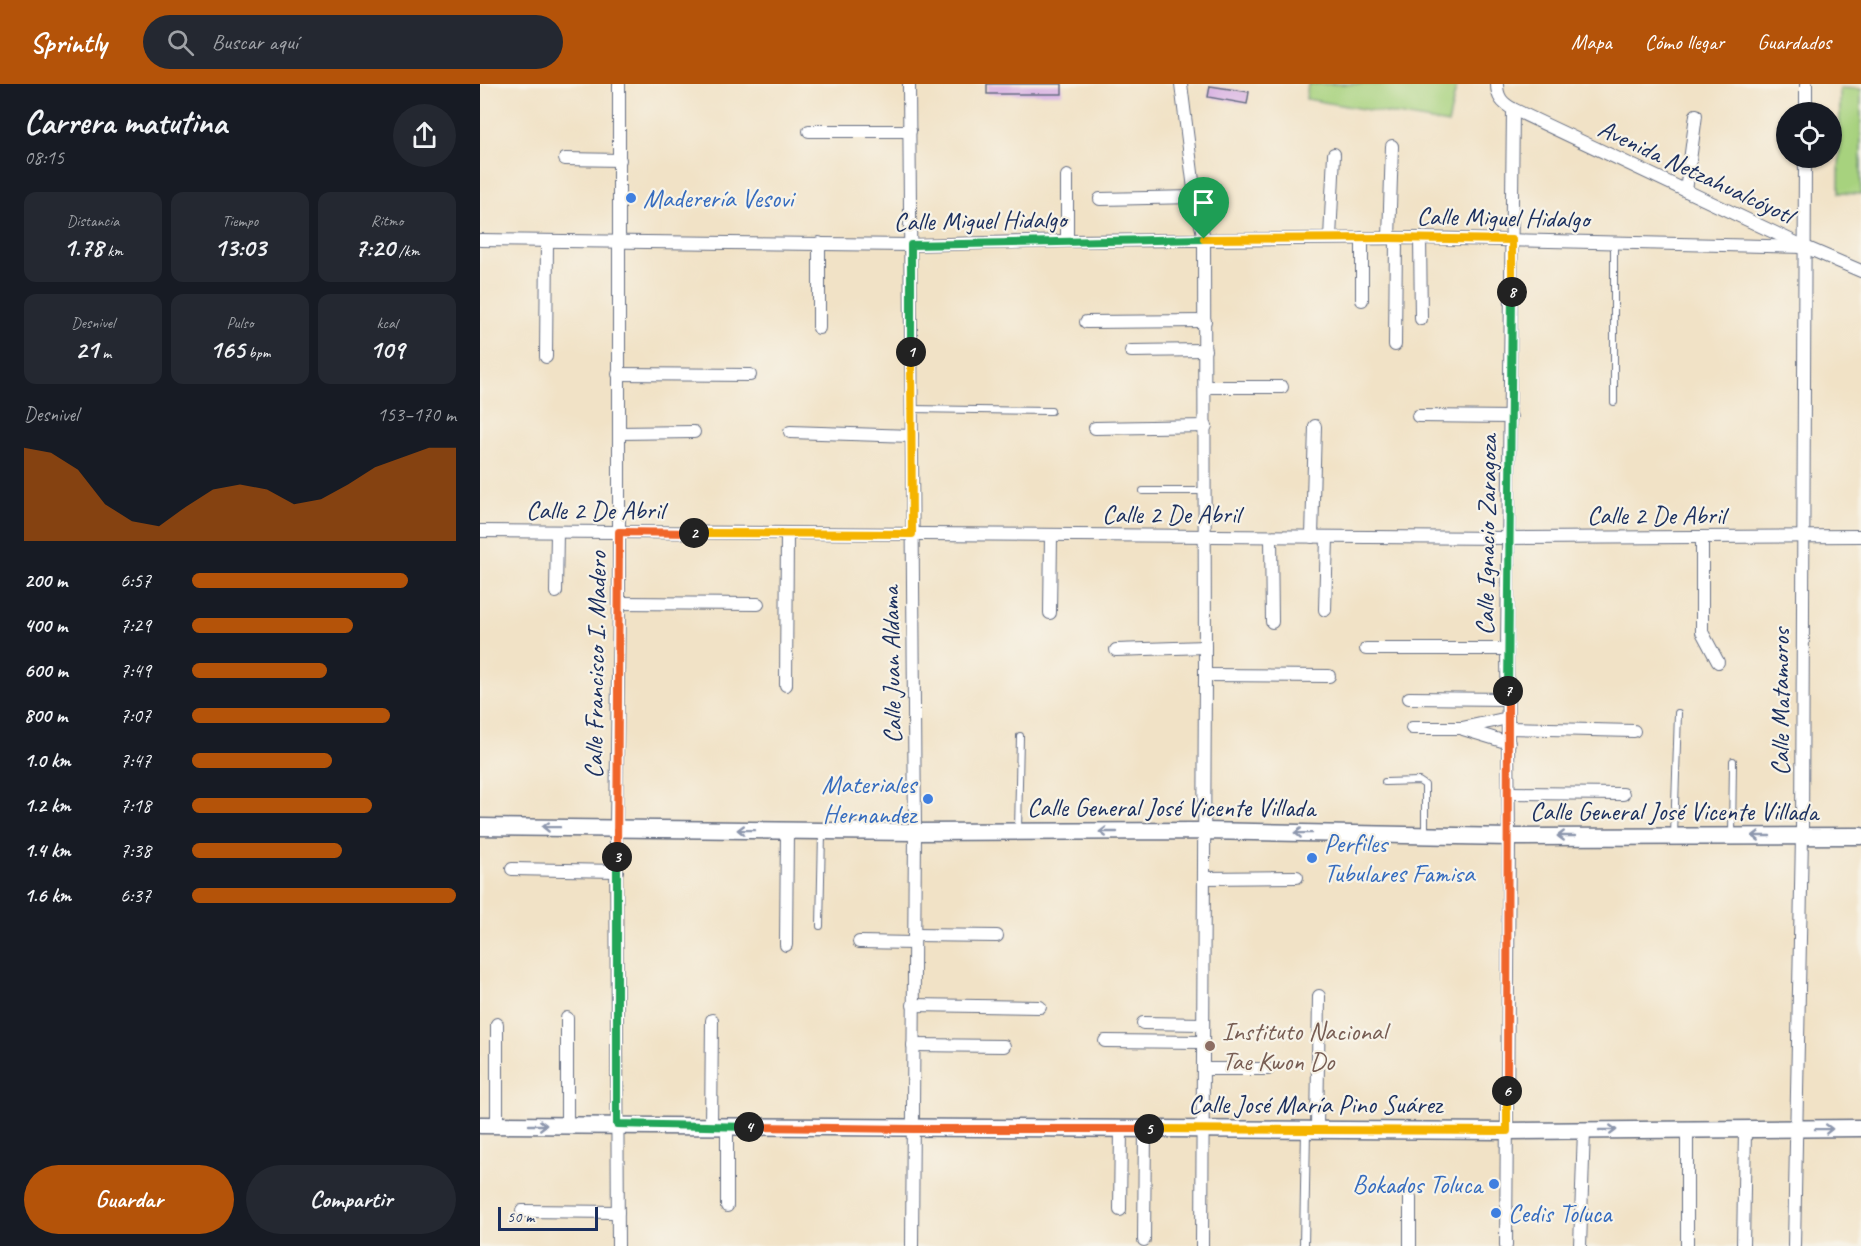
<!DOCTYPE html>
<html lang="es">
<head>
<meta charset="utf-8">
<style>
  :root { --surface:#171b24; --page:#242831; --text:#f1f3f6; --muted:#9ea1a6; --accent:#b45309 }
  body { margin:0; font-family:Caveat,sans-serif; background:var(--page); color:var(--text); height:100vh; display:flex; flex-direction:column; font-size:22px; white-space:nowrap }
  * { box-sizing:border-box; margin:0 }
  p { font-size:20px; color:var(--muted) }
  .icon { flex:none; width:33px; height:33px; fill:none; stroke:currentColor; stroke-width:2; stroke-linecap:round; stroke-linejoin:round }
  .map { position:relative; flex:1; overflow:hidden }
  .side { display:flex; flex-direction:column; background:var(--surface); width:480px }
  .side>* { flex:none }
  .fabs { position:absolute; left:1296px; top:18px; display:grid; gap:12px }
  .fabs a { display:grid; place-items:center; width:66px; height:66px; border-radius:50%; background:var(--surface); box-shadow:0 2px 4px #0004; font-size:30px }
  .scale { position:absolute; left:18px; bottom:15px; width:100px; box-sizing:border-box; padding-left:6px; border:3px solid #1b2f5e; border-top:0; font-size:16px; line-height:21px; white-space:nowrap; color:#1b2f5e; -webkit-text-stroke:4px #f7f3e8; paint-order:stroke }
  .pin { position:absolute; display:grid; place-items:center; width:51px; height:51px; color:#fff; margin:-62px -26px; border-radius:50% 50% 50% 0; rotate:-45deg; box-shadow:0 0 6px #0007 }
  .pin .icon { rotate:45deg }
  .km { position:absolute; width:30px; height:30px; margin:-15px; border-radius:50%; background:#222; color:#fff; font-size:16px; line-height:30px; text-align:center }
  .round { display:grid; place-items:center; flex:none; width:63px; height:63px; border-radius:32px; background:var(--page) }
  .headline { display:flex; align-items:center; justify-content:space-between; height:102px; padding:0 24px }
  h1 { font-size:33px; font-weight:600; line-height:45px }
  .figures { display:grid; grid-template-columns:repeat(3,1fr); gap:9px; height:102px; padding:6px 24px }
  .figures div { display:grid; align-content:center; border-radius:12px; background:var(--page); text-align:center }
  .figures b { font-size:26px; font-weight:600 }
  .figures small { font-size:16px; font-weight:400 }
  .figures p { font-size:16px }
  .chart { height:168px; padding:12px 24px }
  .chart p { display:flex; justify-content:space-between }
  .chart svg { width:100%; height:108px; margin-top:6px; fill:var(--accent); opacity:.7 }
  .button { display:flex; gap:12px; margin-top:auto; padding:12px 24px }
  .button a { flex:1; height:69px; border-radius:36px; background:var(--accent); color:#fff; font-size:24px; font-weight:600; line-height:69px; text-align:center }
  .button a+a { background:var(--page); color:var(--text) }
  ul { padding:0 24px; list-style:none; font-size:20px }
  li { display:grid; grid-template-columns:96px 72px 1fr; align-items:center; height:45px }
  li i { height:15px; border-radius:8px; background:var(--accent) }
  header { display:flex; align-items:center; gap:36px; box-sizing:border-box; height:84px; padding:0 30px; background:var(--accent); color:#fff }
  header strong { font-size:28px }
  nav { display:flex; gap:33px; margin-inline-start:auto; font-size:21px }
  .search { width:420px; height:54px; background:var(--page); display:flex; align-items:center; gap:15px; box-sizing:border-box; padding:0 21px; border-radius:33px; color:var(--muted); font-size:22px }
  main { display:flex; flex:1; min-height:0 }
  .map>svg:first-child { display:block }
  .green { fill:#a7d27e; stroke:#61806e; stroke-width:1.5 }
  .building { fill:#d4a9e3 }
  .lines { fill:none; stroke-linecap:round; stroke-linejoin:round }
  .service-casing { stroke:#666e82; stroke-width:8 }
  .pedestrian-casing { stroke:#666e82; stroke-width:10 }
  .minor-casing { stroke:#666e82; stroke-width:14 }
  .secondary-casing { stroke:#666e82; stroke-width:19 }
  .service { stroke:#fff; stroke-width:6 }
  .pedestrian { stroke:#fff; stroke-width:8 }
  .minor { stroke:#fff; stroke-width:12 }
  .secondary { stroke:#fff; stroke-width:16 }
  .oneway { stroke:#8d97ae }
  .split-1-casing { stroke:#fff; stroke-width:12 }
  .split-2-casing { stroke:#fff; stroke-width:12 }
  .split-3-casing { stroke:#fff; stroke-width:12 }
  .split-4-casing { stroke:#fff; stroke-width:12 }
  .split-5-casing { stroke:#fff; stroke-width:12 }
  .split-6-casing { stroke:#fff; stroke-width:12 }
  .split-7-casing { stroke:#fff; stroke-width:12 }
  .split-8-casing { stroke:#fff; stroke-width:12 }
  .split-9-casing { stroke:#fff; stroke-width:12 }
  .split-1 { stroke:#22a559; stroke-width:8 }
  .split-2 { stroke:#f5b400; stroke-width:8 }
  .split-3 { stroke:#f0652b; stroke-width:8 }
  .split-4 { stroke:#22a559; stroke-width:8 }
  .split-5 { stroke:#f0652b; stroke-width:8 }
  .split-6 { stroke:#f5b400; stroke-width:8 }
  .split-7 { stroke:#f0652b; stroke-width:8 }
  .split-8 { stroke:#22a559; stroke-width:8 }
  .split-9 { stroke:#f5b400; stroke-width:8 }
  .shop-dot { fill:#3f7fe0; stroke:#f7f3e8; stroke-width:2 }
  .education-dot { fill:#8d6e63; stroke:#f7f3e8; stroke-width:2 }
  .labels { text-anchor:middle; stroke-width:4.5; stroke-linejoin:round; paint-order:stroke }
  .street-label { font-size:26px; fill:#1b2f5e; stroke:#f7f3e8 }
  .shop-label { font-size:26px; fill:#366cbe; stroke:#f7f3e8; text-anchor:start }
  .education-label { font-size:26px; fill:#785e54; stroke:#f7f3e8; text-anchor:start }
</style>
</head>
<body>
<header>
<strong>Sprintly</strong>
<div class="search"><svg class="icon" aria-label="search" viewBox="0 0 24 24"><circle cx="10" cy="10" r="6"/><path d="M15 15l6 6"/></svg>Buscar aquí</div>
<nav><a>Mapa</a><a>Cómo llegar</a><a>Guardados</a></nav>
</header>
<main>
<section class="side">
<div class="headline"><div><h1>Carrera matutina</h1><p>08:15</p></div><a class="round"><svg class="icon" aria-label="share" viewBox="0 0 24 24"><path d="M12 15V3M7 8l5-5 5 5M5 13v7h14v-7"/></svg></a></div>
<div class="figures">
<div><p>Distancia</p><b>1.78<small> km</small></b></div>
<div><p>Tiempo</p><b>13:03</b></div>
<div><p>Ritmo</p><b>7:20<small> /km</small></b></div>
</div>
<div class="figures">
<div><p>Desnivel</p><b>21<small> m</small></b></div>
<div><p>Pulso</p><b>165<small> bpm</small></b></div>
<div><p>kcal</p><b>109</b></div>
</div>
<div class="chart"><p><span>Desnivel</span>153–170 m</p>
<svg viewBox="0 0 160 44" preserveAspectRatio="none"><path d="M0 44V6L10 8L20 15L30 29L40 36L50 38L60 30L70 23L80 21L90 23L100 29L110 27L120 21L130 14L140 10L150 6L160 6V44z"/></svg>
</div>
<ul>
<li><b>200 m</b>6:57<i style="width:82%"></i></li>
<li><b>400 m</b>7:29<i style="width:61%"></i></li>
<li><b>600 m</b>7:49<i style="width:51%"></i></li>
<li><b>800 m</b>7:07<i style="width:75%"></i></li>
<li><b>1.0 km</b>7:47<i style="width:53%"></i></li>
<li><b>1.2 km</b>7:18<i style="width:68%"></i></li>
<li><b>1.4 km</b>7:38<i style="width:57%"></i></li>
<li><b>1.6 km</b>6:37<i style="width:100%"></i></li>
</ul>
<div class="button"><a>Guardar</a><a>Compartir</a></div>
</section>
<div class="map">
<svg width="1381" height="1162" viewBox="0 0 1381 1162">
  <rect width="100%" height="100%" fill="#f7f3e8"/>
  <filter id="ink" filterUnits="userSpaceOnUse"><feTurbulence type="fractalNoise" baseFrequency=".0167" numOctaves="2"/><feDisplacementMap in="SourceGraphic" scale="12" xChannelSelector="R" yChannelSelector="G"/><feConvolveMatrix kernelMatrix="1 2 1 2 8 2 1 2 1" color-interpolation-filters="sRGB"/></filter>
  <filter id="wash" filterUnits="userSpaceOnUse"><feTurbulence type="fractalNoise" baseFrequency=".008" numOctaves="4" result="noise"/><feDisplacementMap in="SourceGraphic" scale="24" xChannelSelector="R" yChannelSelector="G"/><feGaussianBlur stdDeviation="1.35" result="paint"/><feColorMatrix in="noise" values="0 0 0 0 0 0 0 0 0 0 0 0 0 0 0 0 0 1.4 0 .05"/><feComposite in="paint" operator="in"/></filter>
  <g filter="url(#wash)">
    <rect width="100%" height="100%" fill="#f1e2c6"/>
    <g class="green">
      <path d="M828,0h149l-9,40 -142,-25z"/>
      <path d="M1360,4l21,1v105l-22,-1z"/>
    </g>
    <g id="blocks">
      <g class="building">
        <rect x="507" y="0" width="75" height="10"/>
        <path d="M730,2l39,6 -2,12 -39,-7z"/>
      </g>
    </g>
  </g>
  <g filter="url(#ink)">
    <use href="#blocks" fill-opacity="0" stroke="#666e82" stroke-width="1.5"/>
    <g class="lines">
      <defs>
        <g id="service">
          <path d="M1134,318v-159"/>
          <path d="M432,325l139,2"/>
          <path d="M663,407h62"/>
          <path d="M905,698l34,-1 6,4v50"/>
          <path d="M538,747l2,-95"/>
          <path d="M1194,752l4,-123"/>
          <path d="M1252,752l1,-75"/>
          <path d="M340,842l2,-93"/>
        </g>
        <path id="pedestrian" d="M824,1162l2,-117"/>
        <g id="minor">
          <path d="M429,0l6,748 -3,414"/>
          <path d="M701,0l14,113 9,42 1,436 -3,571"/>
          <path d="M1017,0c0,13 5,19 16,25l292,138 56,24"/>
          <path d="M1326,28v-28"/>
          <path d="M329,47h101"/>
          <path d="M85,75l55,1"/>
          <path d="M1206,107l10,-76"/>
          <path d="M620,115l95,-2"/>
          <path d="M850,154l4,-84"/>
          <path d="M882,154v62"/>
          <path d="M909,154l3,-92"/>
          <path d="M940,154l1,81"/>
          <path d="M0,156l431,5 156,-4 353,-3 385,9"/>
          <path d="M587,157v-65"/>
          <path d="M606,238l119,-1"/>
          <path d="M339,244v-85"/>
          <path d="M915,261l1,-107"/>
          <path d="M651,267l74,-1"/>
          <path d="M66,273l1,-116"/>
          <path d="M138,290l132,1"/>
          <path d="M726,303h76"/>
          <path d="M938,332l93,1"/>
          <path d="M615,344l111,-2"/>
          <path d="M310,348l122,4"/>
          <path d="M139,349l75,-1"/>
          <path d="M0,447l1029,7 352,-2"/>
          <path d="M791,453l1,85"/>
          <path d="M832,453l3,-111"/>
          <path d="M1222,453v95l16,30"/>
          <path d="M76,508l1,-60"/>
          <path d="M139,519l139,1"/>
          <path d="M845,526l2,-73"/>
          <path d="M570,529l1,-78"/>
          <path d="M886,565h141"/>
          <path d="M636,566l89,-3"/>
          <path d="M725,591l124,1"/>
          <path d="M306,601l1,-152"/>
          <path d="M929,614l99,1"/>
          <path d="M932,644h50l46,-10"/>
          <path d="M1028,644l126,3"/>
          <path d="M983,645l46,14"/>
          <path d="M1029,709l114,1"/>
          <path d="M32,785l105,2"/>
          <path d="M724,794l93,-1"/>
          <path d="M434,851l83,1"/>
          <path d="M379,858l55,1"/>
          <path d="M306,861l1,-115"/>
          <path d="M433,921l127,2"/>
          <path d="M663,939l60,1"/>
          <path d="M625,957l98,1"/>
          <path d="M433,961l91,1"/>
          <path d="M723,985h65"/>
          <path d="M17,1041v-101"/>
          <path d="M87,1041v-107"/>
          <path d="M231,1043l1,-107"/>
          <path d="M837,1045l2,-133"/>
          <path d="M247,1122v-79"/>
          <path d="M640,1126l1,-81"/>
          <path d="M42,1127l96,1"/>
          <path d="M664,1156l1,-111"/>
          <path d="M138,1162l-2,-418 3,-225v-519"/>
          <path d="M930,1162v-48"/>
          <path d="M1026,1162l3,-409 -2,-188 6,-540"/>
          <path d="M1100,1162l4,-116"/>
          <path d="M1207,1162v-115"/>
          <path d="M1263,1162l2,-116"/>
          <path d="M1314,1162l8,-410 3,-678"/>
        </g>
        <g id="secondary">
          <path d="M0,743l435,5 290,-1 304,6 352,-1"/>
          <path d="M0,1041l1027,6 354,-3"/>
        </g>
      </defs>
      <use href="#service" class="service-casing"/>
      <use href="#pedestrian" class="pedestrian-casing"/>
      <use href="#minor" class="minor-casing"/>
      <use href="#secondary" class="secondary-casing"/>
      <use href="#service" class="service"/>
      <use href="#pedestrian" class="pedestrian"/>
      <use href="#minor" class="minor"/>
      <use href="#secondary" class="secondary"/>
    </g>
    <defs><path id="oneway-shaft" d="M-6 0H5M1.5-3L5.5 0L1.5 3" fill="none" stroke-width="1.6" stroke-linecap="round" stroke-linejoin="round" transform="scale(1.5)"/></defs>
    <g class="oneway">
      <use href="#oneway-shaft" transform="translate(71 743) rotate(-179)"/>
      <use href="#oneway-shaft" transform="translate(266 746) rotate(-179)"/>
      <use href="#oneway-shaft" transform="translate(628 748) rotate(180)"/>
      <use href="#oneway-shaft" transform="translate(823 749) rotate(-179)"/>
      <use href="#oneway-shaft" transform="translate(1086 752) rotate(180)"/>
      <use href="#oneway-shaft" transform="translate(1281 752) rotate(180)"/>
      <use href="#oneway-shaft" transform="translate(58 1041)"/>
      <use href="#oneway-shaft" transform="translate(1344 1045) rotate(-1)"/>
      <use href="#oneway-shaft" transform="translate(1128 1046)"/>
    </g>
  </g>
  <g class="lines" filter="url(#ink)">
    <defs>
      <path id="split-1" d="M431,268v-107l293,-6"/>
      <path id="split-2" d="M214,449l218,1 -1,-182"/>
      <path id="split-3" d="M137,773l2,-325 75,1"/>
      <path id="split-4" d="M137,773v267l132,3"/>
      <path id="split-5" d="M269,1043l165,2h235"/>
      <path id="split-6" d="M669,1045l358,2v-40"/>
      <path id="split-7" d="M1027,1007l1,-400"/>
      <path id="split-8" d="M1028,607l4,-399"/>
      <path id="split-9" d="M724,155l185,-1 123,2v52"/>
    </defs>
    <use href="#split-1" class="split-1-casing"/>
    <use href="#split-2" class="split-2-casing"/>
    <use href="#split-3" class="split-3-casing"/>
    <use href="#split-4" class="split-4-casing"/>
    <use href="#split-5" class="split-5-casing"/>
    <use href="#split-6" class="split-6-casing"/>
    <use href="#split-7" class="split-7-casing"/>
    <use href="#split-8" class="split-8-casing"/>
    <use href="#split-9" class="split-9-casing"/>
    <use href="#split-1" class="split-1"/>
    <use href="#split-2" class="split-2"/>
    <use href="#split-3" class="split-3"/>
    <use href="#split-4" class="split-4"/>
    <use href="#split-5" class="split-5"/>
    <use href="#split-6" class="split-6"/>
    <use href="#split-7" class="split-7"/>
    <use href="#split-8" class="split-8"/>
    <use href="#split-9" class="split-9"/>
  </g>
  <g class="shop-dot">
    <circle cx="151" cy="114" r="6"/>
    <circle cx="448" cy="715" r="6"/>
    <circle cx="832" cy="774" r="6"/>
    <circle cx="1014" cy="1100" r="6"/>
    <circle cx="1016" cy="1129" r="6"/>
  </g>
  <circle class="education-dot" cx="730" cy="962" r="6"/>
  <g class="labels">
    <g class="street-label">
      <text transform="translate(1216 87) rotate(25)" y="9">Avenida Netzahualcóyotl</text>
      <text transform="translate(1023 133) rotate(1)" y="9">Calle Miguel Hidalgo</text>
      <text transform="translate(500 136) rotate(-1)" y="9">Calle Miguel Hidalgo</text>
      <text x="115" y="435">Calle 2 De Abril</text>
      <text x="691" y="439">Calle 2 De Abril</text>
      <text x="1176" y="440">Calle 2 De Abril</text>
      <text transform="translate(1006 451) rotate(-89)" y="9">Calle Ignacio Zaragoza</text>
      <text transform="translate(115 581) rotate(-89)" y="9">Calle Francisco I. Madero</text>
      <text transform="translate(411 581) rotate(-91)" y="9">Calle Juan Aldama</text>
      <text transform="translate(1300 618) rotate(-90)" y="9">Calle Matamoros</text>
      <text x="691" y="732">Calle General José Vicente Villada</text>
      <text x="1194" y="736">Calle General José Vicente Villada</text>
      <text x="835" y="1029">Calle José María Pino Suárez</text>
    </g>
    <g class="shop-label">
      <text x="163" y="123">Maderería Vesovi</text>
      <text x="436" y="709" text-anchor="end">Materiales<tspan x="436" dy="30">Hernandez</tspan></text>
      <text x="844" y="768">Perfiles<tspan x="844" dy="30">Tubulares Famisa</tspan></text>
      <text x="1002" y="1109" text-anchor="end">Bokados Toluca</text>
      <text x="1028" y="1138">Cedis Toluca</text>
    </g>
    <g class="education-label">
      <text x="742" y="956">Instituto Nacional<tspan x="742" dy="30">Tae Kwon Do</tspan></text>
    </g>
  </g>
</svg>
<div class="fabs">
<a><svg class="icon" aria-label="locate" viewBox="0 0 24 24"><circle cx="12" cy="12" r="6"/><path d="M12 2v4M12 18v4M2 12h4M18 12h4"/></svg></a>
</div>
<div class="scale">50 m</div>
<div class="pin" style="left:724px;top:155px;background:#1e9e55"><svg class="icon" aria-label="arrive" viewBox="0 0 24 24"><path d="M6 21V4h12l-3 4 3 4H6"/></svg></div>
<b class="km" style="left:431px;top:268px">1</b>
<b class="km" style="left:214px;top:449px">2</b>
<b class="km" style="left:137px;top:773px">3</b>
<b class="km" style="left:269px;top:1043px">4</b>
<b class="km" style="left:669px;top:1045px">5</b>
<b class="km" style="left:1027px;top:1007px">6</b>
<b class="km" style="left:1028px;top:607px">7</b>
<b class="km" style="left:1032px;top:208px">8</b>
</div>
</main>
</body>
</html>
